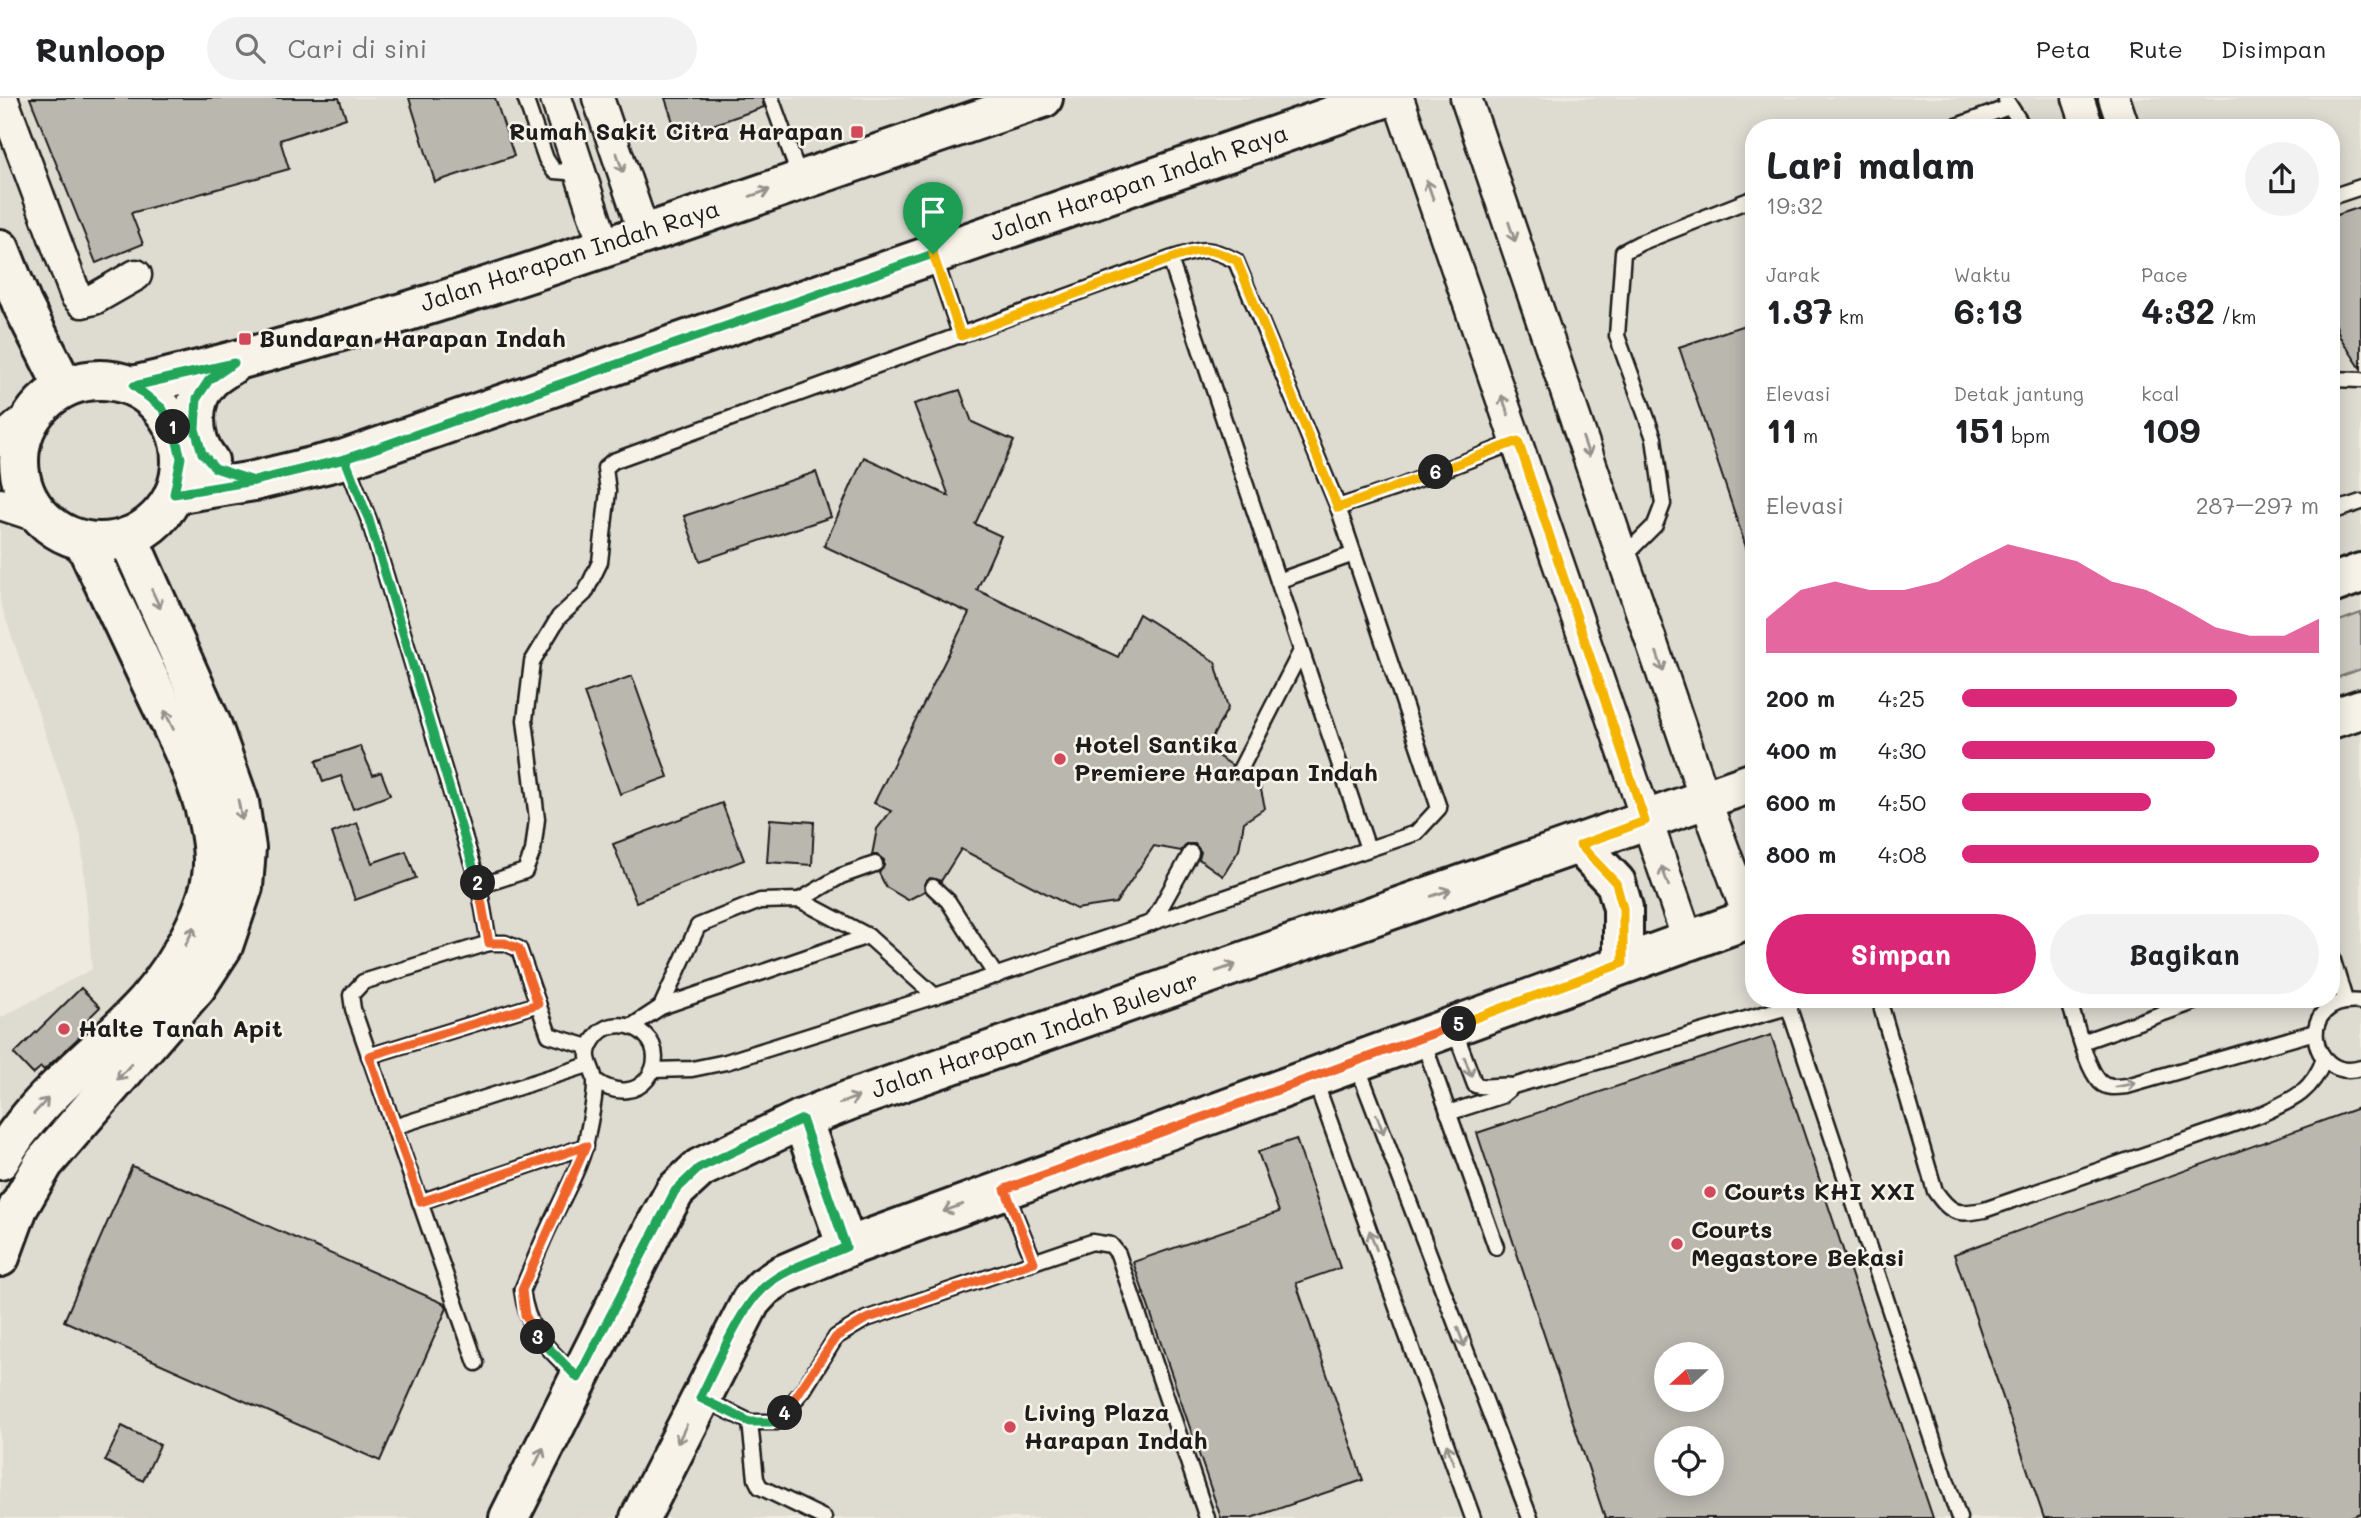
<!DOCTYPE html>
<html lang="id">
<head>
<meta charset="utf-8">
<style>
  :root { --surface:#fff; --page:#f2f2f2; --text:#202124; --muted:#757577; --line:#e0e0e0; --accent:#db2777 }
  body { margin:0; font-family:Mali,sans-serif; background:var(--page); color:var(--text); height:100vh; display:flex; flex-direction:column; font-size:26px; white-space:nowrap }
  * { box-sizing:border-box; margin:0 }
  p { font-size:23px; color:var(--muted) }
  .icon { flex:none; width:38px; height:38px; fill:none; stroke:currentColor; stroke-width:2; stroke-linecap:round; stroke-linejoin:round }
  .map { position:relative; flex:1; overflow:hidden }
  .side { position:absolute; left:1745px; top:21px; width:595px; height:889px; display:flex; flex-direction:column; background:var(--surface); border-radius:28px; box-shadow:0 4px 18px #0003 }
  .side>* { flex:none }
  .needle { width:46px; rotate:249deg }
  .buttons { position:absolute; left:1654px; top:1244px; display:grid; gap:14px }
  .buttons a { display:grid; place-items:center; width:70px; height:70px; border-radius:50%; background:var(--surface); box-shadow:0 4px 18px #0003; font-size:35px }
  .pin { position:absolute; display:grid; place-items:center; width:60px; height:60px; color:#fff; margin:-72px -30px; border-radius:50% 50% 50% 0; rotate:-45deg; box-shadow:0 0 7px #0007 }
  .pin .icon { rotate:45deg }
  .km { position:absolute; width:35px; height:35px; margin:-18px; border-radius:50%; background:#222; color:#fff; font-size:19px; line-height:35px; text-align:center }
  .round { display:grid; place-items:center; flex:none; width:74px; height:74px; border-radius:37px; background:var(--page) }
  .head { display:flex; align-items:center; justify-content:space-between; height:119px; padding:0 21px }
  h1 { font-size:38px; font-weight:700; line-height:52px }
  .stats { display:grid; grid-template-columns:repeat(3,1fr); gap:10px; height:119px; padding:7px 21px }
  .stats div { display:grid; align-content:center }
  .stats b { font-size:35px; font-weight:700 }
  .stats small { font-size:19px; font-weight:400 }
  .stats p { font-size:19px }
  .chart { height:196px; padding:14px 21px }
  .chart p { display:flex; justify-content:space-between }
  .chart svg { width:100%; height:126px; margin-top:7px; fill:var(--accent); opacity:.7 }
  .button { display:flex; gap:14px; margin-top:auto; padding:14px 21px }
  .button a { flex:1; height:80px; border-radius:42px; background:var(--accent); color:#fff; font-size:28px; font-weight:700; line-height:80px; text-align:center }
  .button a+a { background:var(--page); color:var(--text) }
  ul { padding:0 21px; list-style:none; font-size:23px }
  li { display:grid; grid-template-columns:112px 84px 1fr; align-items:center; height:52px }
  li i { height:18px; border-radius:9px; background:var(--accent) }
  header { display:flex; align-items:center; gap:42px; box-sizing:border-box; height:98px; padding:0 35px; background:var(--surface); border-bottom:2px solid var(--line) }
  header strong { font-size:33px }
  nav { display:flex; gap:38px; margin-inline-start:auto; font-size:24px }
  .search { width:490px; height:63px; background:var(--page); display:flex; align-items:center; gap:18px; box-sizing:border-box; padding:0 24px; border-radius:38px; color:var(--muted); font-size:26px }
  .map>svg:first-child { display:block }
  .built { fill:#dedbd1; fill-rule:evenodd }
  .green { fill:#cfccc3; stroke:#767470; stroke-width:2 }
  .building { fill:#bab7af; stroke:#1c1c1c; stroke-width:2; fill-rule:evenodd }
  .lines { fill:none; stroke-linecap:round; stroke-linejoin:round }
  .lane-casing { stroke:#1c1c1c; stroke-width:19 }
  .street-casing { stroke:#1c1c1c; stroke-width:35 }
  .secondary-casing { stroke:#1c1c1c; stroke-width:44 }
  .lane { stroke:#f7f3e8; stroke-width:14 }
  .street { stroke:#f7f3e8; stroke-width:30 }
  .secondary { stroke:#f7f3e8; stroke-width:38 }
  .oneway { stroke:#94928c }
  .split-1-casing { stroke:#fff; stroke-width:14 }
  .split-2-casing { stroke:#fff; stroke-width:14 }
  .split-3-casing { stroke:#fff; stroke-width:14 }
  .split-4-casing { stroke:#fff; stroke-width:14 }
  .split-5-casing { stroke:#fff; stroke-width:14 }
  .split-6-casing { stroke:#fff; stroke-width:14 }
  .split-7-casing { stroke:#fff; stroke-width:14 }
  .split-1 { stroke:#22a559; stroke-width:9 }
  .split-2 { stroke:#22a559; stroke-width:9 }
  .split-3 { stroke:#f0652b; stroke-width:9 }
  .split-4 { stroke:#22a559; stroke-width:9 }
  .split-5 { stroke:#f0652b; stroke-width:9 }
  .split-6 { stroke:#f5b400; stroke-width:9 }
  .split-7 { stroke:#f5b400; stroke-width:9 }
  .poi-dot { fill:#d1495b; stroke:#f7f3e8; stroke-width:2.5 }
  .labels { text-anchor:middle; stroke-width:5; stroke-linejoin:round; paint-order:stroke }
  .poi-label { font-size:24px; font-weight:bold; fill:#1c1c1c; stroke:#f7f3e8; text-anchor:start }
  .street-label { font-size:24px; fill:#1c1c1c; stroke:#f7f3e8 }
</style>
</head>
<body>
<header>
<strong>Runloop</strong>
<div class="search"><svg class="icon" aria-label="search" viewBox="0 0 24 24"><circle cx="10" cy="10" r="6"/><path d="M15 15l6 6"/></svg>Cari di sini</div>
<nav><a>Peta</a><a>Rute</a><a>Disimpan</a></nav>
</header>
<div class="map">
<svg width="2361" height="1420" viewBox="0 0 2361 1420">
  <rect width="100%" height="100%" fill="#eeeae0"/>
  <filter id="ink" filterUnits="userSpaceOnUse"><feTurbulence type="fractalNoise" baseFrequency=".0143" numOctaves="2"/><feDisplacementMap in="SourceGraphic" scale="14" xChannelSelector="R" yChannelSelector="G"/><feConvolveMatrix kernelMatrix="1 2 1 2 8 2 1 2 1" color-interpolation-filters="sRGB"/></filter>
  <g filter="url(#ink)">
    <path class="built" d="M0,0h2361v1420h-2361v-500l92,-49 -11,-133 -81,-234zM1754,30h577v871h-577zM1666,1256h46v46h-46zM1666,1340h46v46h-46z"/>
    <path class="green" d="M2361,515v56l-30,11v-56z"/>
    <g class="building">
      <path d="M30,0h309l7,20 -66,22 9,29 -158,44 12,31 -47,19z"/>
      <path d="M409,0h86l19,58 -79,26z"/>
      <path d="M665,0h97l2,9 -86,30z"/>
      <path d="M2361,109v162l-21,-32 -9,-26v-94z"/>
      <path d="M1754,224v233l-5,1 -70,-209z"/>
      <path d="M960,292l12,32 42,19 -39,83 26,12 -24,54 141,67 21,-43 76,48 13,46 -22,41 26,16 -1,6 4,7 6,1 7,-4 11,6 6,27 -21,14 -5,28 -16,26 -24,-17 2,-7 -6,-8h-8l-6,7 -27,-5 -38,57 -40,6 -115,-60 -20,32 -11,-3 -6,6 1,7 -17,9 -22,-13 -7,-14 5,-7v-6l-7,-5h-5l5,-26 14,-18 -17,-8 95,-190 -145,-67 40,-89 85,39 -35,-92z"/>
      <path d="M816,374l15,45 -131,44 -16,-45z"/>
      <path d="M632,578l36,101 -48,17 -36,-101z"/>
      <path d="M360,648l13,29 8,-3 9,23 -37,14 -12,-33 -18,6 -7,-21z"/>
      <path d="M722,705l22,57 -108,42 -23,-58z"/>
      <path d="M770,721l44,3 -2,43 -45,-3z"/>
      <path d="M357,725l15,40 34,-12 10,27 -61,22 -23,-67z"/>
      <path d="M81,890l19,19 -17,17 5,5 -44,41 -3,-3 -8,7 -19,-20z"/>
      <path d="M1771,937l162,483h-328l-128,-385zM1666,1256h46v46h-46zM1666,1340h46v46h-46z"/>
      <path d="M2361,1009v406l-13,5h-304l-90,-264z"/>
      <path d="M1296,1041l44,129 -44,15 67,197 -112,38h-30l-88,-256 146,-50 -21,-60z"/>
      <path d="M132,1068l313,138 2,4 -67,153 -316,-140z"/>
      <path d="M122,1328l38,19 -17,36 -38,-20z"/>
    </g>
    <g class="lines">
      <defs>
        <g id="lane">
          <path d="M525,0l21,61 8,12 13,1 12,-4"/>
          <path d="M771,0l29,80"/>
          <path d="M2006,2l18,28"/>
          <path d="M1951,30l58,-21"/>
          <path d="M2331,99l30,-10"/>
          <path d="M933,156l28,82"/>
          <path d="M2331,281l30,1"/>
          <path d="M346,364l23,58 110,366 10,57"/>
          <path d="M1338,409l58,-19 122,-47"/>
          <path d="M2331,414l30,-10"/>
          <path d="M1624,458l31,-31 8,-21 -9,-66 -37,-102 6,-84 17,-9 114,-45"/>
          <path d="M1278,483l76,-27"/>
          <path d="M1240,672l61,-119"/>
          <path d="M479,788l46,-15 8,-20 4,-32 -12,-99 7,-58 27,-45 26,-24 15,-31 8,-71 -3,-23 8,-7 557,-202"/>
          <path d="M933,789l15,14 48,75"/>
          <path d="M800,802l41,-24 34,-12"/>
          <path d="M1152,825l39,-70"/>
          <path d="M2331,856l14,46"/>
          <path d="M1786,901l173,519"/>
          <path d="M1881,901l1,11 53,181c16,23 22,24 49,19l273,-94c32,-15 54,-21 67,-57"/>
          <path d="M2068,901c8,22 17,67 32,83 7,7 18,5 27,4l188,-54"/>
          <path d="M2361,904c-69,-7 -51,82 0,66"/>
          <path d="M661,909l37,-81 62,-25 40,-1 68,36"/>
          <path d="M632,928l29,-19 207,-71 67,60"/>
          <path d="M1454,931l21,56c11,4 25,-1 38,1"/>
          <path d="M1422,940l74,209"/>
          <path d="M2082,944l121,-43"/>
          <path d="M369,958l169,-52"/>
          <path d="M1357,967l173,453"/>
          <path d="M653,972l39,-1 34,-7 209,-66 481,-163 23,-25 -101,-301 -102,-246c-30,-16 -34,-12 -66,-2l198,590"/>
          <path d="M1314,980l159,440"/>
          <path d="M1448,1015l53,-17 12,-10 275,-79"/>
          <path d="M394,1029l194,-62"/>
          <path d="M1005,1092l29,72"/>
          <path d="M420,1104l166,-56"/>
          <path d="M476,1265l-123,-354 -2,-14 12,-13 126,-39h16l14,6 30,86 40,12"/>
          <path d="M577,1279c-30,-30 -49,-43 -55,-87 10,-23 19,-47 30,-69 13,-29 31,-57 36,-89 3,-16 7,-32 7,-48 1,-18 -18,-25 2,-49 12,-14 36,-12 48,0 27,25 -5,77 -49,46"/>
          <path d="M704,1301l46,23h26l28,-33 32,-52 30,-18 226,-77 19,3 7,9 89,264"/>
          <path d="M750,1324l6,57 4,8 64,31"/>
        </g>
        <g id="street">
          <path d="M2,0l74,198 6,6 12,-3 42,-24"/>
          <path d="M556,0l48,148"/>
          <path d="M598,0l46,135"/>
          <path d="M1398,0l290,842"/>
          <path d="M1466,0l239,701 44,119"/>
          <path d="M2078,0l10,30"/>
          <path d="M2114,0l10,30"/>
          <path d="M0,343l36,-31"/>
          <path d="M0,406l43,14"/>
        </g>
        <g id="secondary">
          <path d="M0,151l22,55 42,83"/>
          <circle cx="100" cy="363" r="81"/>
          <path d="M133,288c310,-72 609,-189 910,-288"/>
          <path d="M209,363c-18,-22 -20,-62 2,-82 6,-6 15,-11 23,-16"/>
          <path d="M174,396l80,-13 91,-22 1039,-361"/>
          <path d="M2331,486l30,-11"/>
          <path d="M2331,621l30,-10"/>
          <path d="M1580,747l36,38 7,25v55"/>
          <path d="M802,1021l45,128"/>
          <path d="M0,1062c34,-63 100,-106 147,-159 28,-32 68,-98 66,-142 -2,-60 -34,-117 -59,-170 -23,-49 -47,-99 -70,-148"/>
          <path d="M0,1159l18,-49 26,-45 153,-177 26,-40 20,-59 3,-39 -7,-46 -27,-76 -84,-189"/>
          <path d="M509,1420l145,-289 21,-38 25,-23 102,-49 48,-19 904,-318"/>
          <path d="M640,1420l111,-217 13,-14 18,-12 65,-28 907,-330"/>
        </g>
      </defs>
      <use href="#lane" class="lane-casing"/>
      <use href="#street" class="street-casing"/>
      <use href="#secondary" class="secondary-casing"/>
      <use href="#lane" class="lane"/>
      <use href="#street" class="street"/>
      <use href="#secondary" class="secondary"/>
    </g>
    <defs><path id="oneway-shaft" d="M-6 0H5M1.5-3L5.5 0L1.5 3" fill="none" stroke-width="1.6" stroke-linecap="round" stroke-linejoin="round" transform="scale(1.75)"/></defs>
    <g class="oneway">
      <use href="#oneway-shaft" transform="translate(620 65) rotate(72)"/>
      <use href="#oneway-shaft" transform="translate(1430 92) rotate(-109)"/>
      <use href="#oneway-shaft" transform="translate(760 95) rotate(-19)"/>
      <use href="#oneway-shaft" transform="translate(1512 134) rotate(71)"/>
      <use href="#oneway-shaft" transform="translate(1505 307) rotate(-109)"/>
      <use href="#oneway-shaft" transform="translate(1586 349) rotate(71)"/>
      <use href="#oneway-shaft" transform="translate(156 501) rotate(65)"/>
      <use href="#oneway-shaft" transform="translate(1660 564) rotate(71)"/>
      <use href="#oneway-shaft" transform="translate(169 622) rotate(-115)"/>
      <use href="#oneway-shaft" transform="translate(240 712) rotate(79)"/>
      <use href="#oneway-shaft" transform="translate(1665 778) rotate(-110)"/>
      <use href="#oneway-shaft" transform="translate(1441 795) rotate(-19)"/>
      <use href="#oneway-shaft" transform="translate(190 838) rotate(-64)"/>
      <use href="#oneway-shaft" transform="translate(1226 870) rotate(-19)"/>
      <use href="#oneway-shaft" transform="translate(1468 969) rotate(70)"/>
      <use href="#oneway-shaft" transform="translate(124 974) rotate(132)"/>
      <use href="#oneway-shaft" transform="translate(2126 987) rotate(-11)"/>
      <use href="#oneway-shaft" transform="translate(849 1002) rotate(-21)"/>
      <use href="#oneway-shaft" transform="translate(41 1008) rotate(-47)"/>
      <use href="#oneway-shaft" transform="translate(1380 1026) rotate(69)"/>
      <use href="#oneway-shaft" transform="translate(953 1110) rotate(160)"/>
      <use href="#oneway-shaft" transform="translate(1373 1142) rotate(-110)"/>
      <use href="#oneway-shaft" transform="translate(1461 1239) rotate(69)"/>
      <use href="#oneway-shaft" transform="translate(682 1336) rotate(116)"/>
      <use href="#oneway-shaft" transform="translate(1450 1356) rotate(-110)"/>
      <use href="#oneway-shaft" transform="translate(539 1359) rotate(-64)"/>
    </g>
  </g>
  <g class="lines" filter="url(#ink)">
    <defs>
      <path id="split-1" d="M173,329l8,31 -7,36 80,-13 91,-22 588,-205"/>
      <path id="split-2" d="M173,329l-11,-19 -28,-22 100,-23 -25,17 -12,18 -2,31 7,24 13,15 39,13 91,-22 24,61 109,363"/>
      <path id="split-3" d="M478,785l11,60h16l14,6 19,55 -169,52 52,146 165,-56 -64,144 3,25 13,22"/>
      <path id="split-4" d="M538,1239l40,41 97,-187 24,-23 103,-49 44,128c-26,12 -62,21 -83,41 -24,22 -47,79 -63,110l50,24h26l9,-9"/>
      <path id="split-5" d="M785,1315l51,-76 30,-18 168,-57 -29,-73 454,-165"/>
      <path id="split-6" d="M1436,374l82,-31 127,380 -65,24 36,38 7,25v55l-164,61"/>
      <path id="split-7" d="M933,156l28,82 209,-77c31,-10 37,-14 67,2l101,247 98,-36"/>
    </defs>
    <use href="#split-1" class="split-1-casing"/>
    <use href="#split-2" class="split-2-casing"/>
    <use href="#split-3" class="split-3-casing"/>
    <use href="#split-4" class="split-4-casing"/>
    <use href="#split-5" class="split-5-casing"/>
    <use href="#split-6" class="split-6-casing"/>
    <use href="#split-7" class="split-7-casing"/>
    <use href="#split-1" class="split-1"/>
    <use href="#split-2" class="split-2"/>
    <use href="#split-3" class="split-3"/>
    <use href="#split-4" class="split-4"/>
    <use href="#split-5" class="split-5"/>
    <use href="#split-6" class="split-6"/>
    <use href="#split-7" class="split-7"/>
  </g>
  <g class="poi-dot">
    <rect x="850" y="27" width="14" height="14" rx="3.5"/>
    <rect x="238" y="234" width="14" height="14" rx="3.5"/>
    <circle cx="1060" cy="661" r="7"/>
    <circle cx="64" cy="931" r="7"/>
    <circle cx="1710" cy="1094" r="7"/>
    <circle cx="1677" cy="1146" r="7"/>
    <circle cx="1010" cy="1329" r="7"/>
  </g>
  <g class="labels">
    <g class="poi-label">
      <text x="843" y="42" text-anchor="end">Rumah Sakit Citra Harapan</text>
      <text x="259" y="249">Bundaran Harapan Indah</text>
      <text x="1074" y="655">Hotel Santika<tspan x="1074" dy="28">Premiere Harapan Indah</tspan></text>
      <text x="78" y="939">Halte Tanah Apit</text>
      <text x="1724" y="1102">Courts KHI XXI</text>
      <text x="1691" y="1140">Courts<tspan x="1691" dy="28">Megastore Bekasi</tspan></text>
      <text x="1024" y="1323">Living Plaza<tspan x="1024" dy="28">Harapan Indah</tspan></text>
    </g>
    <g class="street-label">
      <text transform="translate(1139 85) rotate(-19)" y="8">Jalan Harapan Indah Raya</text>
      <text transform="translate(570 158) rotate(-18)" y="8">Jalan Harapan Indah Raya</text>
      <text transform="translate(1035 937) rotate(-19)" y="8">Jalan Harapan Indah Bulevar</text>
    </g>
  </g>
</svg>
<div class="buttons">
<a><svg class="needle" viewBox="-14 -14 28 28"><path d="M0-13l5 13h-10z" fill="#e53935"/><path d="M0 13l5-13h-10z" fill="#757577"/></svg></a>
<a><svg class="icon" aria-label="locate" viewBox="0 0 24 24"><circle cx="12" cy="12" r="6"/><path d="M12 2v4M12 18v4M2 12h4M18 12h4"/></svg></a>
</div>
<div class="pin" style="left:933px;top:156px;background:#1e9e55"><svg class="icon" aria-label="arrive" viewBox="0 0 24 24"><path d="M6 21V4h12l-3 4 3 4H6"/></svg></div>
<b class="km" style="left:173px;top:329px">1</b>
<b class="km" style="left:478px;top:785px">2</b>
<b class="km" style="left:538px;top:1239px">3</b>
<b class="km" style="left:785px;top:1315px">4</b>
<b class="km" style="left:1459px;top:926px">5</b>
<b class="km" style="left:1436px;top:374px">6</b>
<section class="side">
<div class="head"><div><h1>Lari malam</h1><p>19:32</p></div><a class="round"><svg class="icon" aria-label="share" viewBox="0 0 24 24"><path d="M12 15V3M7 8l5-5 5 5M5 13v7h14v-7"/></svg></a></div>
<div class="stats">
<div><p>Jarak</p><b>1.37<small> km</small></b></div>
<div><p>Waktu</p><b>6:13</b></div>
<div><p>Pace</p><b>4:32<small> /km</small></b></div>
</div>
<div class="stats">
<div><p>Elevasi</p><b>11<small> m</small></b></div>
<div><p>Detak jantung</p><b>151<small> bpm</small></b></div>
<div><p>kcal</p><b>109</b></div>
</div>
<div class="chart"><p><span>Elevasi</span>287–297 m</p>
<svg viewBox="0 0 160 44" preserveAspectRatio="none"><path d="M0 44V32L10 22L20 19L30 22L40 22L50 19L60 12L70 6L80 9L90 12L100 19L110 22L120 28L130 35L140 38L150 38L160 32V44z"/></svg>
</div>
<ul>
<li><b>200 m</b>4:25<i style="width:77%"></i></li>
<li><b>400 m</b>4:30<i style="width:71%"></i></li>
<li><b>600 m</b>4:50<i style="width:53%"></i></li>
<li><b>800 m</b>4:08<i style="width:100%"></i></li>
</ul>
<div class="button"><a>Simpan</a><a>Bagikan</a></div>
</section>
</div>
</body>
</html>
